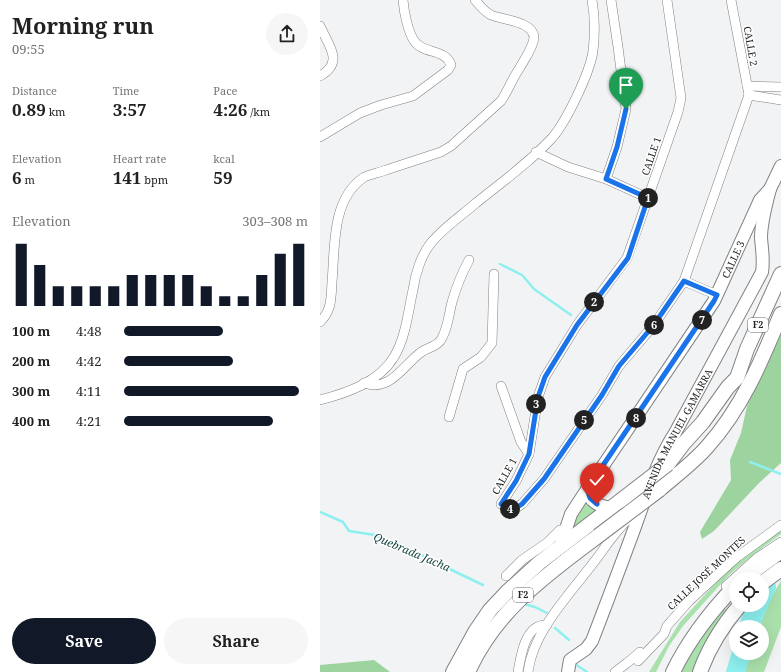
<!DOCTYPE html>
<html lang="en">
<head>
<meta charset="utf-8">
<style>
  :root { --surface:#fff; --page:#f6f6f6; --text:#222; --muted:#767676; --accent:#111827 }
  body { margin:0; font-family:"Noto Serif",serif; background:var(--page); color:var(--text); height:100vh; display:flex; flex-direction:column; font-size:15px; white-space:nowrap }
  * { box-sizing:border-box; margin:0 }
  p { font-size:13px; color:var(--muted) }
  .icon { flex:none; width:22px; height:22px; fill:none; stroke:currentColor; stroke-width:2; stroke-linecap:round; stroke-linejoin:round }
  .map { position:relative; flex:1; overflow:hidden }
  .panel { display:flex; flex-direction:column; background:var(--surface); width:320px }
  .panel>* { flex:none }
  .fabs { position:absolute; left:409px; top:572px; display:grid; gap:8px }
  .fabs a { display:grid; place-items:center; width:40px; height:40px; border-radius:50%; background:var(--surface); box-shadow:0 4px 16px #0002; font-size:20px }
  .pin { position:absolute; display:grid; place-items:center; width:34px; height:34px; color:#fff; margin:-41px -17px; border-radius:50% 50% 50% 0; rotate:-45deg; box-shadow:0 0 4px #0007 }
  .pin .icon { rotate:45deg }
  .km { position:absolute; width:20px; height:20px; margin:-10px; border-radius:50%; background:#222; color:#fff; font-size:11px; line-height:20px; text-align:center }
  .round { display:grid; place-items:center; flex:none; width:42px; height:42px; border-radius:21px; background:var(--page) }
  .overview { display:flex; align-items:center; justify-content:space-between; height:68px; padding:0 12px }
  h1 { font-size:22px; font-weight:700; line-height:30px }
  .metrics { display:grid; grid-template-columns:repeat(3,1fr); gap:6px; height:68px; padding:4px 12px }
  .metrics div { display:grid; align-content:center }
  .metrics b { font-size:17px; font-weight:700 }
  .metrics small { font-size:11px; font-weight:400 }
  .metrics p { font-size:11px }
  .chart { height:112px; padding:8px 12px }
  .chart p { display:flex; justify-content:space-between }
  .chart svg { width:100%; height:72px; margin-top:4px; stroke:var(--accent); stroke-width:6 }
  .action { display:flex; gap:8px; margin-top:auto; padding:8px 12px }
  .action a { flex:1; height:46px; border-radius:24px; background:var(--accent); color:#fff; font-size:16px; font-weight:700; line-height:46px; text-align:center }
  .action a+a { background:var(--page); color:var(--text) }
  ul { padding:0 12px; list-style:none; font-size:13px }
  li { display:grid; grid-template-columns:64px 48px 1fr; align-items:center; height:30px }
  li i { height:10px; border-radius:5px; background:var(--accent) }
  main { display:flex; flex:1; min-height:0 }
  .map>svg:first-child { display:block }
  .green { fill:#aae0ab }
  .forest { fill:#9dd39e }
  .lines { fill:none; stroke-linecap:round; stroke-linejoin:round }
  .stream { stroke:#8df0ef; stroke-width:2.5 }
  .canal { stroke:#8df0ef; stroke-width:8 }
  .river { stroke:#8df0ef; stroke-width:14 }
  .minor-casing { stroke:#818283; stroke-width:10 }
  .major-casing { stroke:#818283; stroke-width:14 }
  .highway-casing { stroke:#818283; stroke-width:16 }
  .minor { stroke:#fff; stroke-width:9 }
  .major { stroke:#fff; stroke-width:12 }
  .highway { stroke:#fff; stroke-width:14 }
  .highway-bridge-casing { stroke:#818283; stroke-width:16; stroke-linecap:butt }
  .highway-bridge { stroke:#fff; stroke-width:14 }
  .route-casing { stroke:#fff; stroke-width:8 }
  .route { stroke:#1a73e8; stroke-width:5 }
  .labels { text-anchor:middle; stroke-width:3; stroke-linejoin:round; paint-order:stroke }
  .shield { fill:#fff; stroke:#666; stroke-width:1 }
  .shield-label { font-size:9px; font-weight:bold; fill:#242525 }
  .street-label { font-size:10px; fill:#242525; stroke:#fff }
  .water-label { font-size:11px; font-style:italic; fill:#0f3e3e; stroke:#fff }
</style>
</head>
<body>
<main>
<section class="panel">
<div class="overview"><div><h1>Morning run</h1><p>09:55</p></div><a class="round"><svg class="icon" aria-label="share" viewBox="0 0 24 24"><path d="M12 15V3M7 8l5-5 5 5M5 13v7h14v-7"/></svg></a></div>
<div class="metrics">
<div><p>Distance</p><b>0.89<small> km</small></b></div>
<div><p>Time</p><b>3:57</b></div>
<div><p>Pace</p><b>4:26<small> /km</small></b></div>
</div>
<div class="metrics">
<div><p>Elevation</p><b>6<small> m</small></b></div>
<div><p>Heart rate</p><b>141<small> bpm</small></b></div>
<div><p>kcal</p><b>59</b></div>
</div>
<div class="chart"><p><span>Elevation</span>303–308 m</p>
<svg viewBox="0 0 160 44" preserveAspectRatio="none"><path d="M5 44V6M15 44V19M25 44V32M35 44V32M45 44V32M55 44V32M65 44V25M75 44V25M85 44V25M95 44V25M105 44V32M115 44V38M125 44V38M135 44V25M145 44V12M155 44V6"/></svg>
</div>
<ul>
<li><b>100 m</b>4:48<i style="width:54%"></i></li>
<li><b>200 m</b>4:42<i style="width:59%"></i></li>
<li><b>300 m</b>4:11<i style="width:95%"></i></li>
<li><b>400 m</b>4:21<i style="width:81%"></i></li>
</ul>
<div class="action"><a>Save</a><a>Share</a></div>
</section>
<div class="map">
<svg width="461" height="672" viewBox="0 0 461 672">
  <rect width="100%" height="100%" fill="#f2f3f5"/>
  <g class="green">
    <path d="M266,500l11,10 -25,19 1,-6z"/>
    <path d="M459,532h2v2l-26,19 -26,22 -46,51 -14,20 -13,26h-7l31,-50 54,-59z"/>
    <path d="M461,581v46l-17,45h-21l7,-19h12v-26h-4l12,-28z"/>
    <path d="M403,608l4,2 -32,62h-15l12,-24z"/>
  </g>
  <g class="forest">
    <path d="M461,334v129l-22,20 -45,48 -12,8 -2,-7 31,-52 -1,-20 11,-27 6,-27z"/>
    <path d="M54,660l16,12h-70v-7z"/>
  </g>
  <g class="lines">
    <g class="stream">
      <path d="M180,264l22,11 12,14 37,26"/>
      <path d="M430,462l31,12"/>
      <path d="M0,512l23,10 6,9 26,4 22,12 30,10 10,6 46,22"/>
      <path d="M204,604l11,3 12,6"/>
      <path d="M235,628l14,12"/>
      <path d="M254,662l1,2 12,8"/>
    </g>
    <g class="canal">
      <path d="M423,627l4,-15 10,1"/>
      <path d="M410,672l6,-20"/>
    </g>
    <g class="river">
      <path d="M442,603l7,-16"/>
      <path d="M432,627l9,-22"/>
      <path d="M418,672l6,-19"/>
    </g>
    <defs>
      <g id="minor">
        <path d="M347,0l14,98 -3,14 -51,146 -50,67 -32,52 -7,20 -9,57 -13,27 -15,23 12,6 9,-6 22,-25 58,-84 17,-29 34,-40 31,-45 65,-186"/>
        <path d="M411,0l18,95"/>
        <path d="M0,26c8,19 25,36 0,50"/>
        <path d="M427,86l34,1"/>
        <path d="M429,95l32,5"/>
        <path d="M0,137l40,-24 21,-8 32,-9 35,-26 3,-5c-5,-16 -27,-11 -36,-23 -7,-9 -11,-30 -12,-42"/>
        <path d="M216,152l32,15 38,12 42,19"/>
        <path d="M286,179l11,-32 9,-38 -8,-62 -7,-47"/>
        <path d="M364,281l33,14"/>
        <path d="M0,322c12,-12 11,-24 12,-40 3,-33 -1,-82 31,-104 6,-4 16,-5 23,-8 18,-6 37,-12 55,-18l10,-6 50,-45c7,-10 11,-22 18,-32 5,-9 14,-21 15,-31 0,-17 -32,-18 -43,-23 -6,-3 -12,-10 -16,-15"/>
        <path d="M44,383c26,9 38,-16 56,-30 7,-6 18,-6 22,-15 6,-11 7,-24 10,-36 4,-14 10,-29 17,-42"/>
        <path d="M181,386l20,56 8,12"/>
        <path d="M0,400c27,-7 59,-18 74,-43 12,-20 14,-45 19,-67 2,-15 8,-35 18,-47 12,-15 30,-27 45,-40 26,-21 54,-41 76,-65 14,-16 38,-65 41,-87 2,-17 2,-34 -1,-51"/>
        <path d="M129,417l14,-48 18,-12 11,-14 2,-69"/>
        <path d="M186,576l16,-16 26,-18 12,-12 6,-1"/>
        <path d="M406,586l31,-28 24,-16"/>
        <path d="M318,661l26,-27 3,-8 22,-25 48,-44 44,-32"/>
        <path d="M198,672c3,-17 7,-48 29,-47"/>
        <path d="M208,672c5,-41 42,-78 66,-110 11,-14 23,-34 37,-45"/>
        <path d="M295,672l12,-9 13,-11"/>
      </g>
      <g id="major">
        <path d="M267,489c2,13 12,17 24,19"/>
        <path id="s1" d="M240,547l11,-33 11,-17 132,-196 46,-101 10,-11 11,-23"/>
        <path id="s2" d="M248,672l2,-12 16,-11 6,-8c14,-36 27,-71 40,-106 13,-35 23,-71 43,-102l87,-161c2,-12 0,-22 -1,-34 0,-16 5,-33 9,-49"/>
      </g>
      <g id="highway">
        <path d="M348,464l16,-21 19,-21 25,-35 9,-9 10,-29 34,-75"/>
        <path d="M339,490c16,-14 34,-27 48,-43 35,-39 54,-85 74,-133"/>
        <path d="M423,579l38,-28"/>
        <path d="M442,583l19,-14"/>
        <path d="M133,672l22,-40 15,-22 17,-18 32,-29 81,-62"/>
        <path d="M148,672c28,-62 78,-97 130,-136"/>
        <path d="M353,672c16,-33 37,-60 63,-87"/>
        <path d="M380,672c9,-25 23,-47 40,-67"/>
      </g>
    </defs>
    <use href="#minor" class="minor-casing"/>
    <use href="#major" class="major-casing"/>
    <use href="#highway" class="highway-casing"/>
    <use href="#minor" class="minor"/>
    <use href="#major" class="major"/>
    <use href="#highway" class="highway"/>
    <defs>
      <g id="highway-bridge">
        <path d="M300,501l48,-37"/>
        <path d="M278,536l61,-46"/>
      </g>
    </defs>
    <use href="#highway-bridge" class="highway-bridge-casing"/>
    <use href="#highway-bridge" class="highway-bridge"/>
  </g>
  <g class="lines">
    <defs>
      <path id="route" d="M277,504l-7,-6 -3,-9 127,-188 3,-6 -33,-14 -31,45 -34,40 -17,29 -58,84 -22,25 -9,6 -12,-6 15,-23 13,-27 9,-57 7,-20 32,-52 51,-67 20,-60 -42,-19 11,-32 9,-38"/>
    </defs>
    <use href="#route" class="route-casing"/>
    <use href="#route" class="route"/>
  </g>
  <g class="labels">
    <g class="shield">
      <rect x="428" y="318" width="20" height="14" rx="3"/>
      <rect x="193" y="588" width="20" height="14" rx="3"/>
    </g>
    <g class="shield-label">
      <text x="438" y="328">F2</text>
      <text x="203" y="598">F2</text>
    </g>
    <g class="street-label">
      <text transform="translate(431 46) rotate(80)" y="4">CALLE 2</text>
      <text transform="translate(331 156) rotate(-71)" y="4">CALLE 1</text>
      <text dy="4" stroke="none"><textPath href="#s1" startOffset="337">CALLE 3</textPath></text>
      <text dy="4" stroke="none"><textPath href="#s2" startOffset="266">AVENIDA MANUEL GAMARRA</textPath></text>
      <text transform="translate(184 476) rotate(-61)" y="4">CALLE 1</text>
      <text transform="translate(386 573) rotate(-43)" y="4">CALLE JOSÉ MONTES</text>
    </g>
    <g class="water-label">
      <text transform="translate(92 552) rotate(23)" y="4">Quebrada Jacha</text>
    </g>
  </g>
</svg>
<div class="fabs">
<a><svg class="icon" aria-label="locate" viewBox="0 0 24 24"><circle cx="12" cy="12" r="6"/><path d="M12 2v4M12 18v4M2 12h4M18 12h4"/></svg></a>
<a><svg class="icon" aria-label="layers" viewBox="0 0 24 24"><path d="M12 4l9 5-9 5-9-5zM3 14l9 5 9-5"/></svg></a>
</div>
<div class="pin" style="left:306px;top:109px;background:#1e9e55"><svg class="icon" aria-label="arrive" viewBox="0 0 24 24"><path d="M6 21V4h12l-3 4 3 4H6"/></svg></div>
<div class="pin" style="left:277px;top:504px;background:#d93025"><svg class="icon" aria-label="check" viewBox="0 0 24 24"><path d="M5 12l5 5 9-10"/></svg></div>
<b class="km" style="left:328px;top:198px">1</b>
<b class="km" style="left:274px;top:302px">2</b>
<b class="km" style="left:216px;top:404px">3</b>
<b class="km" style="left:190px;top:509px">4</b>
<b class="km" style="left:264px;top:420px">5</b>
<b class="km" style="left:334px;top:325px">6</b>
<b class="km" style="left:382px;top:320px">7</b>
<b class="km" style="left:316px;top:418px">8</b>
</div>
</main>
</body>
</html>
